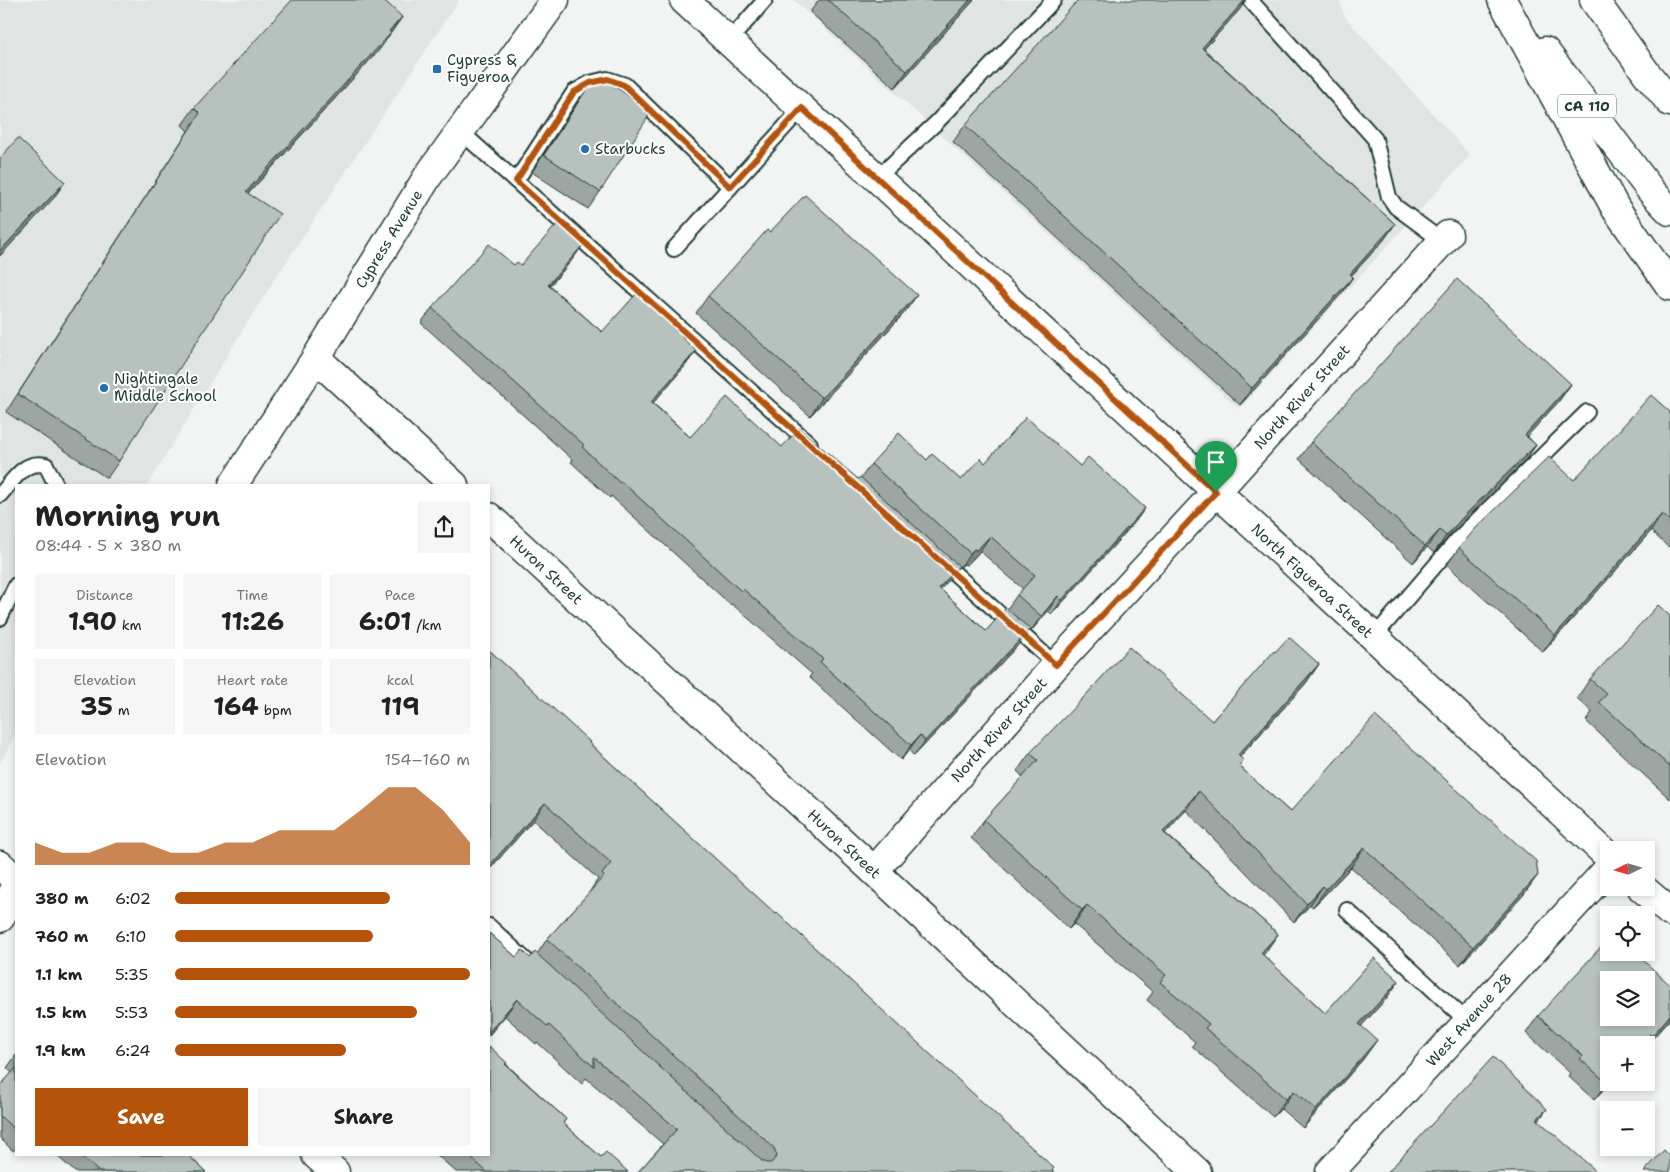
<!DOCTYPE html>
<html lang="en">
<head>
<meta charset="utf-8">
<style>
  :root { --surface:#fff; --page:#f6f6f6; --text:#222; --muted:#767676; --accent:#b45309 }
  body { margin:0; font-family:"Shantell Sans",sans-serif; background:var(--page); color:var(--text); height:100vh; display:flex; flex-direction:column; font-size:19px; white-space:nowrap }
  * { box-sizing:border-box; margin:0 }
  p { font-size:16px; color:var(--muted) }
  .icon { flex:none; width:28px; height:28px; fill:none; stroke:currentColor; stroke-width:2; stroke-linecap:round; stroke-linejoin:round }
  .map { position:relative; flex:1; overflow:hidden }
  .panel { position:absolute; left:15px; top:484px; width:475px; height:672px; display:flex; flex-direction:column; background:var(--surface); border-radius:0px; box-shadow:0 2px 8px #0003 }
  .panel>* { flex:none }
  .needle { width:32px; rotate:265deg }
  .controls { position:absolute; left:1600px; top:841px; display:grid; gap:10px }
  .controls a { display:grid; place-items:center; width:55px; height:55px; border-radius:0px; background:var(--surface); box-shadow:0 2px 8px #0003; font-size:25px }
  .pin { position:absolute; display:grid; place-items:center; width:42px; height:42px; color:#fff; margin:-51px -21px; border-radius:50% 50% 50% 0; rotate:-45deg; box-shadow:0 0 5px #0007 }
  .pin .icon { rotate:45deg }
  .round { display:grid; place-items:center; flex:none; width:52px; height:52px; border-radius:0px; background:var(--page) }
  .headline { display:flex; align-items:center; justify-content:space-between; height:85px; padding:0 20px }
  h1 { font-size:28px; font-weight:700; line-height:38px }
  .metrics { display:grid; grid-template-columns:repeat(3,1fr); gap:8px; height:85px; padding:5px 20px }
  .metrics div { display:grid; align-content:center; border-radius:0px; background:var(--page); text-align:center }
  .metrics b { font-size:25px; font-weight:700 }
  .metrics small { font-size:14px; font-weight:400 }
  .metrics p { font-size:14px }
  .chart { height:140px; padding:10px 20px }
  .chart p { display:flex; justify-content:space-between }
  .chart svg { width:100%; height:90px; margin-top:5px; fill:var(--accent); opacity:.7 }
  .action { display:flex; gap:10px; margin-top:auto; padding:10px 20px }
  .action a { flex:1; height:58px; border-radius:0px; background:var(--accent); color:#fff; font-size:20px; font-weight:700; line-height:58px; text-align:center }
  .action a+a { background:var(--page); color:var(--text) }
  ul { padding:0 20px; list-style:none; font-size:16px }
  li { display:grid; grid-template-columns:80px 60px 1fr; align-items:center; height:38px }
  li i { height:12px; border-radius:6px; background:var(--accent) }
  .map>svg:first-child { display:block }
  .built { fill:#e0e4e3 }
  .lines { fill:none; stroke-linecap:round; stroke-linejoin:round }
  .service-casing { stroke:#1f3d34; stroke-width:18 }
  .minor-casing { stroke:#1f3d34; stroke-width:31 }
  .tertiary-casing { stroke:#1f3d34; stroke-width:31 }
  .secondary-casing { stroke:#1f3d34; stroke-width:31 }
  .motorway-casing { stroke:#1f3d34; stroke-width:31 }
  .service { stroke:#fff; stroke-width:14 }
  .minor { stroke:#fff; stroke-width:28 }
  .tertiary { stroke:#fff; stroke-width:28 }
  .secondary { stroke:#fff; stroke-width:28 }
  .motorway { stroke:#fff; stroke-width:28 }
  .wall { fill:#9da6a3; stroke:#1f3d34; fill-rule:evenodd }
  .shaded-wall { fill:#808784; stroke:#1f3d34 }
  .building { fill:#b7c1bd; stroke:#1f3d34; fill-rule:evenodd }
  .route-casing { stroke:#fff; stroke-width:10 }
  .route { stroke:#b45309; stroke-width:6 }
  .poi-dot { fill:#1f6fb2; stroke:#fff; stroke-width:2 }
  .labels { text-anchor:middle; stroke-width:4; stroke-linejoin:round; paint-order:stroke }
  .shield { fill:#fff; stroke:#627771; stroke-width:1 }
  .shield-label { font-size:14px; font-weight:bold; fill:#1f3d34 }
  .poi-label { font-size:15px; fill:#1f3d34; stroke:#fff; text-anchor:start }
  .street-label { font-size:15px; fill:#1f3d34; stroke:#fff }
</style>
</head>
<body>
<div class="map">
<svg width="1670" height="1172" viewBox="0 0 1670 1172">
  <rect width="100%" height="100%" fill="#f2f3f3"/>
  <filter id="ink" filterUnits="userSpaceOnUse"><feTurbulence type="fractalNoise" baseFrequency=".02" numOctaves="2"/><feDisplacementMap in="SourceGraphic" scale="10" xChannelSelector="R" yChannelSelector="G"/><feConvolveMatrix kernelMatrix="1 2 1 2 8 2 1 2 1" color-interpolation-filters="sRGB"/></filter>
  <g filter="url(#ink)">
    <g class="built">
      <path d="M0,0h459l-192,291 -120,194h-131v248l-16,31z"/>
      <path d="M794,0h545l6,17 125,138 -231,254z"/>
    </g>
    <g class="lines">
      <defs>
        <g id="service">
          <path d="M1250,0l125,139 14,58 7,10 46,34"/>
          <path d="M729,41l36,-41"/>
          <path d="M460,131l350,313"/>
          <path d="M877,178l59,-55 118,-123"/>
          <path d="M516,181l58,-89 16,-9 17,-4 18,6 105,102"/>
          <path d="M674,249l128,-141"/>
          <path d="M0,495c14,-15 23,-35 46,-30l10,20"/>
          <path d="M940,560l116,105"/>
          <path d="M0,618l16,-33"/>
          <path d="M1374,637l84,-98 129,-127"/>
          <path d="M1347,910l120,111"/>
          <path d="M489,926l42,39"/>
        </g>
        <g id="minor">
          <path d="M316,358l138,127"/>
          <path d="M489,517l385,354 323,301"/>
          <path d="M0,865l16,15"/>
          <path d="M874,871l182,-206 160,-173 232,-257"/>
          <path d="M316,1155l19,17"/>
        </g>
        <g id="tertiary">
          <path d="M233,485l83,-127 112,-182 127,-176"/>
          <path d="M0,918l16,-31"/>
          <path d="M1330,1172l279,-304"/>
        </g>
        <g id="secondary">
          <path d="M684,0l690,637 235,220"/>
          <path d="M1642,888l28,24"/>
        </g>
        <g id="motorway">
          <path d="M1502,0l114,209 54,77"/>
          <path d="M1594,0l53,74 23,28"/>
          <path d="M1545,51l107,141 18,19"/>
        </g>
      </defs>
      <use href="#service" class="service-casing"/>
      <use href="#minor" class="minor-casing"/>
      <use href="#tertiary" class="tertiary-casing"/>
      <use href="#secondary" class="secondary-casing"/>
      <use href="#motorway" class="motorway-casing"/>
      <use href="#service" class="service"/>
      <use href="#minor" class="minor"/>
      <use href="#tertiary" class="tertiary"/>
      <use href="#secondary" class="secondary"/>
      <use href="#motorway" class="motorway"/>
    </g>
    <g class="wall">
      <path d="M819,0h155l-79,88 -85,-76z"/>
      <path d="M1240,9l-36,40 191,175 -12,17 -32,35 -10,18 -101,111 -287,-263 12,-17z"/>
      <path d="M402,17l-23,33 -131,144 -129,267 -12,17 -101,-66 182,-281 -6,-6 12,-17z"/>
      <path d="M592,81l8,111 -12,17 -56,-37z"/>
      <path d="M770,232l135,80 -95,104 -114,-103 12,-17z"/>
      <path d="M572,260l-22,26 52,46 94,19 -11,15 -32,37 37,34 92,10 76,32 3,-1 10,-14 56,-4 34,20 24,-17 95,3 65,42 -10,14 -83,92 -4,-3 -17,20 -2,-2 -10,15 -105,112 -5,-6 -8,10 -92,-83 3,-3 -80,-70 -1,1 -120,-109 -1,2 -39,-36 2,-2 -152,-137 11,-15 82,-43zM980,551l43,38 -6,6 -10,14 -21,22 -46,-42 9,-9 10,-14 1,1 4,-3 3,1z"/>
      <path d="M1571,384l-12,17 -32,35 9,9 -12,17 -72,71 -18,20 -7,-6 -14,16 -114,-104 12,-17z"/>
      <path d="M1670,412v132l-2,3 -17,-16 -108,121 -96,-87 12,-17 115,-68z"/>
      <path d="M1670,616v183l-84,-78 6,-9 -15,-14 13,-19z"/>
      <path d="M489,650l100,93 464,427 -415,2 25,-28 -77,-66 -4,6 -45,-42 -1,2 -31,-28 -16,19v-102l27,24 14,1 7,-4 10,-15 43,-47v-1l8,-12 -65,-59 -44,50z"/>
      <path d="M1275,652l44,12 -13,19 -66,74 -1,9 51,46 235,81 -65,72 -109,-98 -38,40 -3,-2 -16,17 -108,-112 -21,23 113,101 -15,21 62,58 74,-32 -13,18 -25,27 3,32 -61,70 -22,-19 -8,8 -81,-71 3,-4 -48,-42 6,-8 -79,-68 -5,5 -98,-91 13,-18 39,-43 -6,-6 13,-18 182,-32z"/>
      <path d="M1538,1016l132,3 -24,26h-37v37l-15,18 -26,-24 2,-3 -44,-40z"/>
      <path d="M16,1055v93l-3,3 -13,-13v-52l12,-13 -5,-5z"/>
      <path d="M506,1064l60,55 -3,4 38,34 27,15h-172l-19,-17h52z"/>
      <path d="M56,1155h132l18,17h-131z"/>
    </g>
    <g class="shaded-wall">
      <path d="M970,0h4l-79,88 12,-17z"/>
      <path d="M1245,0h1l-6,9 -50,56 12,-17z"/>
      <path d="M402,17l-23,33 -145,159 12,-17z"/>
      <path d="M65,182l-12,17 -53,57v-5z"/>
      <path d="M1395,224l-12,17 -46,50 13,-17z"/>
      <path d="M583,245l-11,15 -34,39 10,-14z"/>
      <path d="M1353,277l-12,17 -101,111 12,-17z"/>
      <path d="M917,295l-12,17 -95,104 12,-18z"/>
      <path d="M696,351l-11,15 -44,51 10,-15z"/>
      <path d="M1571,384l-12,17 -46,51 12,-17z"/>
      <path d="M1536,445l-12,17 -72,71 -18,20 12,-17 18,-20z"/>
      <path d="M1145,508l-10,14 -83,92 10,-14z"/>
      <path d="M1662,514l-11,17 -108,121 12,-17z"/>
      <path d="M1440,530l-13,17 -14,16 12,-17z"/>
      <path d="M990,536l-10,15 -13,14 -3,-1 -4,3 14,-18z"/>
      <path d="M959,566l-10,14 -21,23 11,-15z"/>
      <path d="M1058,596l-10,15 -17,20 10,-15z"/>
      <path d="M1030,629l-11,15 -105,112 11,-15z"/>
      <path d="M1319,664l-13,19 -81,90 13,-18z"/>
      <path d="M920,735l-11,15 -8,10 10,-15z"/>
      <path d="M1199,791l-13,19 -36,40 13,-18z"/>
      <path d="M545,803l-12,17 -44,50v-4z"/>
      <path d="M1364,848l-13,19 -38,40 13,-18z"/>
      <path d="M1538,875l-13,18 -65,72 13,-18z"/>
      <path d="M1323,886l-13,19 -16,17 13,-18z"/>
      <path d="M1087,905l-13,19 -5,5 13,-19z"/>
      <path d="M1278,934l-13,19 -17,18 13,-18z"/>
      <path d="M1399,981l-13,18 -40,44 13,-19z"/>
      <path d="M517,999l-12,17 -16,19v-3z"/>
      <path d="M1670,1015v4l-24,27 -1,-1 7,-9z"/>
      <path d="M1377,1040l-13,18 -61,70 13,-18z"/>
      <path d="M1609,1080v2h1l-16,18z"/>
      <path d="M1294,1091l-13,18 -8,8 13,-18z"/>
      <path d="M1547,1109l-12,17 2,-7z"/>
    </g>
    <g class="building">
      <path d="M292,0h92l18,17 -13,14 2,2 -145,159 34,22 -161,247 -101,-67 182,-281 -6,-5z"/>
      <path d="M828,0h142l-63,71z"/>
      <path d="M1078,0h167l-43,48 193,176 -45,50 3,3 -101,111 -287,-263z"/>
      <path d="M600,77l52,34 -52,81 -56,-37 48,-74z"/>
      <path d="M18,138l47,44 -65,69v-93z"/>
      <path d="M805,195l112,100 -95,103 -114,-102 59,-66 3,2z"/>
      <path d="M558,223l25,22 -35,40 54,47 36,-40 58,59 -45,51 39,35 37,-40 55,50 17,-19 59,51 2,-2 99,89 -20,22 47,43 20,-23 24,21 -105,112 -5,-6 -9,10 -91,-83 3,-3 -80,-70 -2,2 -119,-109 -2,1 -38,-36 2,-2 -152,-137 57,-64 25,21 3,-3 4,3z"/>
      <path d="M1457,279l114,105 -46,51 11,10 -72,71 -18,20 -6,-6 -15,16 -114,-104z"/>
      <path d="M1651,395l19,17v109l-8,-7 -107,121 -96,-87 17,-20 73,-71 25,23z"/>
      <path d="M1026,417l54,49 8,-9 57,51 -83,92 -4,-4 -17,20 -24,-21 18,-20 -45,-39 -13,14 -3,-1 -4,4 -99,-89 28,-31 28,27 5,-6 29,26 20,-22 4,5z"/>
      <path d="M1658,605l12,11v151l-71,-65 8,-8 -17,-15z"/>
      <path d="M1289,637l30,27 -81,91 5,5 -4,6 51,46 85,-96 161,145 2,14 -65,72 -109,-99 -38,41 -3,-3 -16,18 -108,-113 -36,41 115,102 -17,19 64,60 49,-55 25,23 -40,43 18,16 -61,70 -22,-19 -8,8 -81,-71 4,-4 -49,-42 6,-7 -79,-70 -5,5 -98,-90 54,-60 -8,-7 55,-57 44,-49 83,74 62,-70 1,1z"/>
      <path d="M489,650l101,92 -1,1 187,171 1,-1 277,255 -2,2 3,2h-417l39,-43 -83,-72v10l-45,-42 -1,2 -31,-28 -28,33v-99l27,24 6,-7 8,8 5,-6 227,209 5,2h4l6,-7 -3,-8 -227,-209 57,-63 -2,-2 9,-11 -66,-60 -56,63z"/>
      <path d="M1609,938v14h25l36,33v30l-18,21 -2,-2 -10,11h-31v35l-3,2 -26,-23 3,-3 -45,-40zM1609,980h37v38h-37z"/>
      <path d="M489,1046l18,17 -2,1 61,55 -3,4 38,34 5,-5 22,20h-141l-19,-17h21z"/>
      <path d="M1493,1057l54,52 -10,10 60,53h-209z"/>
      <path d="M16,1068v63l-16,-15v-30z"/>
      <path d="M1664,1150l6,6v16h-26z"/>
      <path d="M80,1155h108l18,17h-107z"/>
    </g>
  </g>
  <g class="lines" filter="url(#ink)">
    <defs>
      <path id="route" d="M608,79l16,6 106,102 72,-79 414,384 -160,173 -540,-484 58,-89 16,-9z"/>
    </defs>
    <use href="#route" class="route-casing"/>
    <use href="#route" class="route"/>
  </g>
  <g class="poi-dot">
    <rect x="432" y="64" width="10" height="10" rx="2.5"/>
    <circle cx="585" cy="149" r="5"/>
    <circle cx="104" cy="388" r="5"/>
  </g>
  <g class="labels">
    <rect class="shield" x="1558" y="94.5" width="58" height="23" rx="4"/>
    <g class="shield-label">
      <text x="1587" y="111">CA 110</text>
    </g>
    <g class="poi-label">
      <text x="447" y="65">Cypress &amp;<tspan x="447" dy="17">Figueroa</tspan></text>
      <text x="595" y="154">Starbucks</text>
      <text x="114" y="384">Nightingale<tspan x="114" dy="17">Middle School</tspan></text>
    </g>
    <g class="street-label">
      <text transform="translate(389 239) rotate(-58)" y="5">Cypress Avenue</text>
      <text transform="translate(1302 397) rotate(-48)" y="5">North River Street</text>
      <text transform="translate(546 570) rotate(43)" y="5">Huron Street</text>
      <text transform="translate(1312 581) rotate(43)" y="5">North Figueroa Street</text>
      <text transform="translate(999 730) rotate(-48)" y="5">North River Street</text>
      <text transform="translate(844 844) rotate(43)" y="5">Huron Street</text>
      <text transform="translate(1469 1020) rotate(-48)" y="5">West Avenue 28</text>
    </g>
  </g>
</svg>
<div class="controls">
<a><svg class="needle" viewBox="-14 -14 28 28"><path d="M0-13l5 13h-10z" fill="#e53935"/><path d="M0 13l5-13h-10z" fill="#767676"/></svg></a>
<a><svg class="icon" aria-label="locate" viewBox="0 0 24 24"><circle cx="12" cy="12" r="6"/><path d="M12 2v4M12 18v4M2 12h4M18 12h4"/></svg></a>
<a><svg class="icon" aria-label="layers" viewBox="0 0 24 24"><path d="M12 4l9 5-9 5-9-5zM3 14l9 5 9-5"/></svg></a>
<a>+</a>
<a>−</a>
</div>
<div class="pin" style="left:1216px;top:492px;background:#1e9e55"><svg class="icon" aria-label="arrive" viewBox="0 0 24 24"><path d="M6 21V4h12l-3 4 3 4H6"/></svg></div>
<section class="panel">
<div class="headline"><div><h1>Morning run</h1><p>08:44 · 5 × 380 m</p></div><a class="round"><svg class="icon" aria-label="share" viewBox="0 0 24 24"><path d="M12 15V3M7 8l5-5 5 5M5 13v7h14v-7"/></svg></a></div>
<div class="metrics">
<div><p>Distance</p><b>1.90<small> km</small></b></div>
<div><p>Time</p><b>11:26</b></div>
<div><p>Pace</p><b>6:01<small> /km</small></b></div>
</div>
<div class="metrics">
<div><p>Elevation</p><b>35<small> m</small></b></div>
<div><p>Heart rate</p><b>164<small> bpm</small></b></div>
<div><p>kcal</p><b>119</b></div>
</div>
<div class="chart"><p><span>Elevation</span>154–160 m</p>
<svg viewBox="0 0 160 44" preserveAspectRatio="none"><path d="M0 44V33L10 38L20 38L30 33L40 33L50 38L60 38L70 33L80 33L90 27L100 27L110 27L120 17L130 6L140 6L150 17L160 33V44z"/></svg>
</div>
<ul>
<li><b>380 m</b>6:02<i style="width:73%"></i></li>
<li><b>760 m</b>6:10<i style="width:67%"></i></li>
<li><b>1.1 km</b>5:35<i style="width:100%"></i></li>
<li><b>1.5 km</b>5:53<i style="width:82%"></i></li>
<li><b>1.9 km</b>6:24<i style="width:58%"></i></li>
</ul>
<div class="action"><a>Save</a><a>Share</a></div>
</section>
</div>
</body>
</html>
